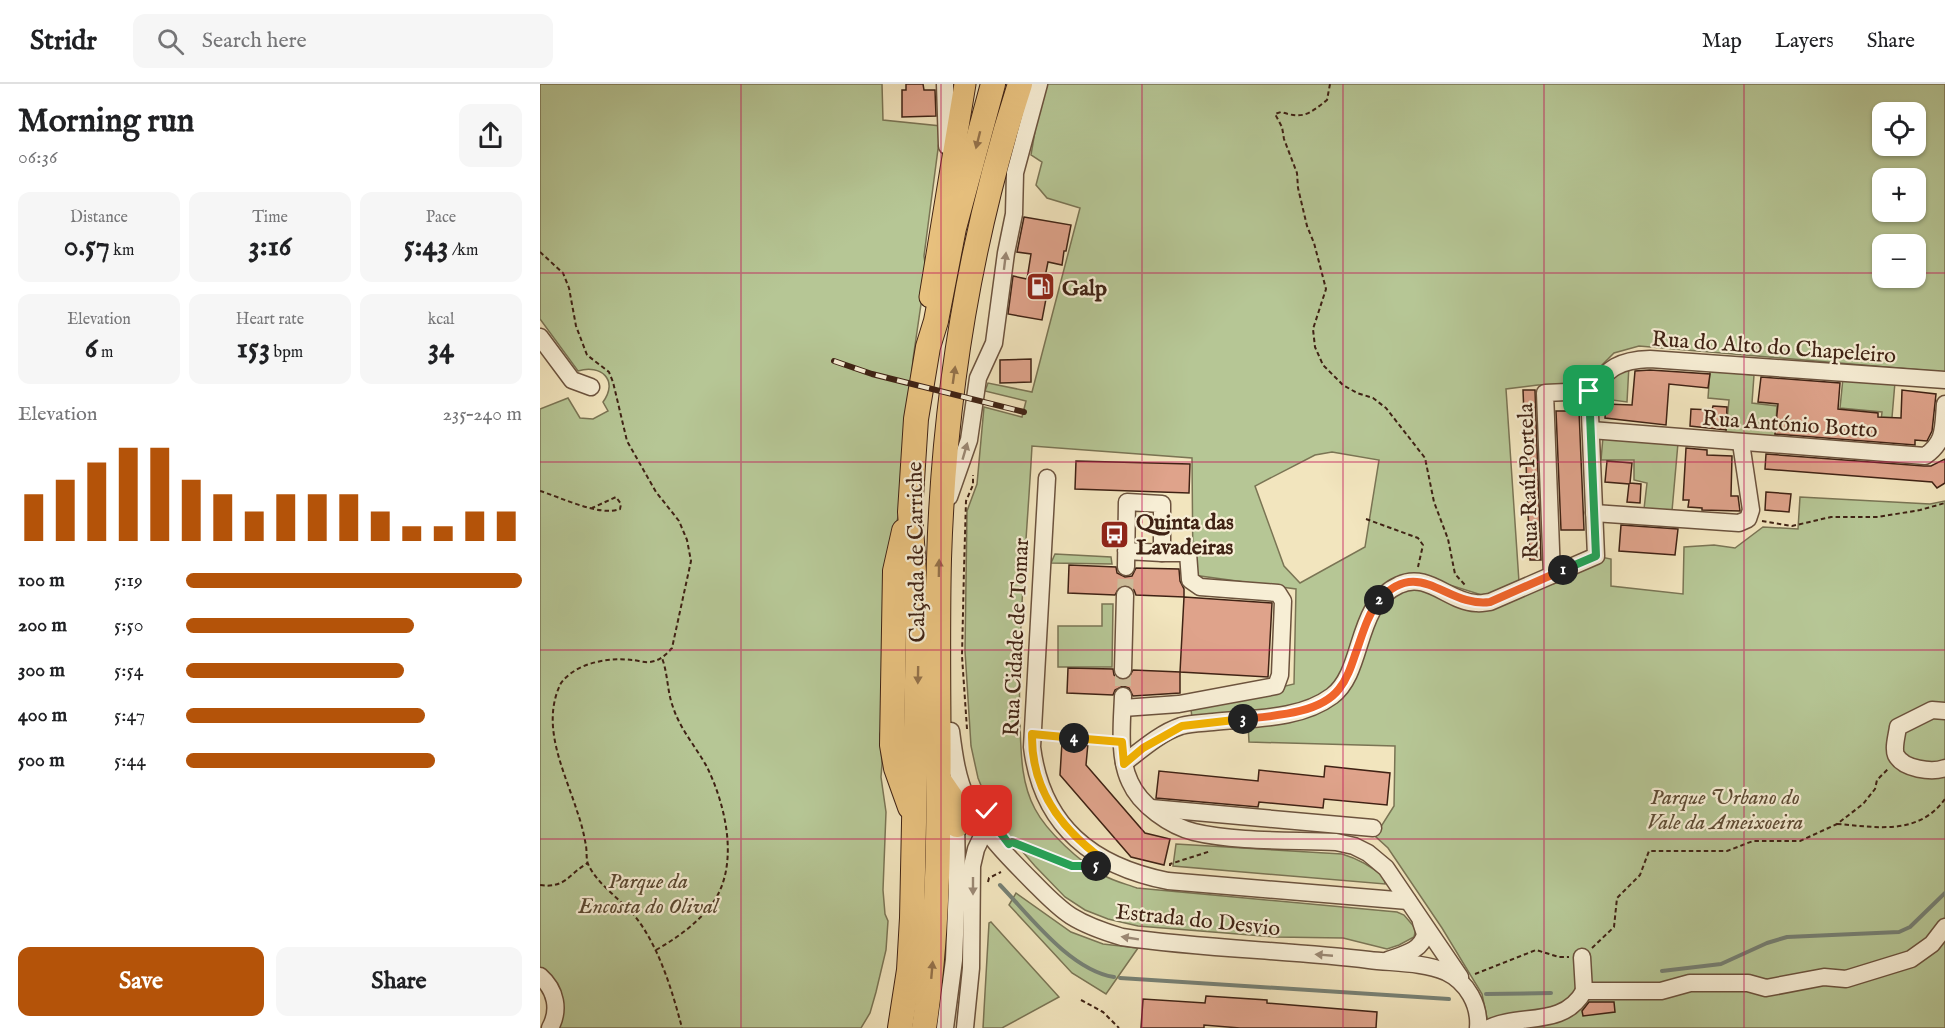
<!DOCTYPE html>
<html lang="en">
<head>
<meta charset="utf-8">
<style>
  :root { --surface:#fff; --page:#f6f6f6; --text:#202124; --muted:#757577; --line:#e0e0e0; --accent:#b45309 }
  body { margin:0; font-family:"IM FELL English",serif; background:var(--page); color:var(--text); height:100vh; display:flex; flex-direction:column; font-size:22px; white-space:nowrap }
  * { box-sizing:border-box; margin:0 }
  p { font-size:20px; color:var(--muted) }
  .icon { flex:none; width:33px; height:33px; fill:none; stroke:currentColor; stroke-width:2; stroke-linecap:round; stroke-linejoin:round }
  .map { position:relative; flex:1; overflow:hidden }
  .drawer { display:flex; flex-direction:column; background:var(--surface); width:540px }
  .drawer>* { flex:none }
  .fabs { position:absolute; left:1332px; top:18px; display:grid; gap:12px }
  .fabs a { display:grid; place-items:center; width:54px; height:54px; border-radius:12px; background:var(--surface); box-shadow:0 2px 4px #0004; font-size:30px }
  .pin { position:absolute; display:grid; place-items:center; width:51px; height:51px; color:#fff; margin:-26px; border-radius:12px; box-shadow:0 3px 9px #0006 }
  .km { position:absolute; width:30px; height:30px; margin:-15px; border-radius:50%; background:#222; color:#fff; font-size:16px; line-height:30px; text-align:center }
  .round { display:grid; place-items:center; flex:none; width:63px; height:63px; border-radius:12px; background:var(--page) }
  .headline { display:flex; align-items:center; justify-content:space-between; height:102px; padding:0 18px }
  h1 { font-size:33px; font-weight:700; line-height:45px }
  .figures { display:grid; grid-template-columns:repeat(3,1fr); gap:9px; height:102px; padding:6px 18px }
  .figures div { display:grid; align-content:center; border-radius:12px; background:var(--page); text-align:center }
  .figures b { font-size:30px; font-weight:700 }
  .figures small { font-size:16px; font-weight:400 }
  .figures p { font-size:16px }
  .chart { height:168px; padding:12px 18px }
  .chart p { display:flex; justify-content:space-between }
  .chart svg { width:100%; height:108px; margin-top:6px; stroke:var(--accent); stroke-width:6 }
  .primary-button { display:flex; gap:12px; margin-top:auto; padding:12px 18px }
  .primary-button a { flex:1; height:69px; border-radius:12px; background:var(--accent); color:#fff; font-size:24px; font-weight:700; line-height:69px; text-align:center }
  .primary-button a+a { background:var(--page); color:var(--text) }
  ul { padding:0 18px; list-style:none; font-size:20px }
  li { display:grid; grid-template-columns:96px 72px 1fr; align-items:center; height:45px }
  li i { height:15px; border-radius:8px; background:var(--accent) }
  header { display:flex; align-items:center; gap:36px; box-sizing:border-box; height:84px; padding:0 30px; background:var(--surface); border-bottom:2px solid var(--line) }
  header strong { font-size:28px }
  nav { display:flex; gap:33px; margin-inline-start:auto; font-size:21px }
  .search { width:420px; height:54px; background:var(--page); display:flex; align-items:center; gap:15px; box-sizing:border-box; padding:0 21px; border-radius:12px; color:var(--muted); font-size:22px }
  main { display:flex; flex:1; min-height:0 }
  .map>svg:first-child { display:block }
  .green { fill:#b6c695; stroke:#7a7454; stroke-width:1.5; fill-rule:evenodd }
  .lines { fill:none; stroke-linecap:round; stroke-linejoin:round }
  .stream { stroke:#768074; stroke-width:4 }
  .building { fill:#dfa38b; stroke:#3f2214; stroke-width:1.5 }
  .minor-tunnel { stroke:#cebe9c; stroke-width:16; stroke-dasharray:16 8; stroke-linecap:butt }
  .minor-casing { stroke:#6c533e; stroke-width:19 }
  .major-casing { stroke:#3f2214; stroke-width:23 }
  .highway-casing { stroke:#3f2214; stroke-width:26 }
  .path { stroke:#3f2214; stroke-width:2; stroke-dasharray:4.5 3; stroke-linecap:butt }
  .minor { stroke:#f7eed5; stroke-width:16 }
  .major { stroke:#e9c27f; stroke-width:21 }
  .highway { stroke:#e9c27f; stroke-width:24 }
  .rail-casing { stroke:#3f2214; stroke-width:6 }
  .rail { stroke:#f7eed5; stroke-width:4; stroke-dasharray:11; stroke-linecap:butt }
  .oneway { fill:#94724a }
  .oneway2 { fill:#9b8874 }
  .split-1-casing { stroke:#fff; stroke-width:12 }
  .split-2-casing { stroke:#fff; stroke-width:12 }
  .split-3-casing { stroke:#fff; stroke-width:12 }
  .split-4-casing { stroke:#fff; stroke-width:12 }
  .split-5-casing { stroke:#fff; stroke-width:12 }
  .split-6-casing { stroke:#fff; stroke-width:12 }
  .split-1 { stroke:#22a559; stroke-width:8 }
  .split-2 { stroke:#f0652b; stroke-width:8 }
  .split-3 { stroke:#f0652b; stroke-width:8 }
  .split-4 { stroke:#f5b400; stroke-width:8 }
  .split-5 { stroke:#f5b400; stroke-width:8 }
  .split-6 { stroke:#22a559; stroke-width:8 }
  .grid { fill:none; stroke:#c2185b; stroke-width:1.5; stroke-opacity:0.55 }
  .labels { text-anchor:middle; stroke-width:4.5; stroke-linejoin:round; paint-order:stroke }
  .poi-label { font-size:22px; font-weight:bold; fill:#3f2214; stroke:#f7eed5; text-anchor:start }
  .street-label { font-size:22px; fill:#3f2214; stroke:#f7eed5 }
  .park-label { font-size:22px; font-style:italic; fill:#5d4b34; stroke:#f7eed5 }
</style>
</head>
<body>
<header>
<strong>Stridr</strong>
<div class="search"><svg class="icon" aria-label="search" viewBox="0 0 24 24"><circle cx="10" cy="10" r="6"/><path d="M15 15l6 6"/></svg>Search here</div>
<nav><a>Map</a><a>Layers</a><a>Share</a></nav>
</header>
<main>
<section class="drawer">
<div class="headline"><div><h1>Morning run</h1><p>06:36</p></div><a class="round"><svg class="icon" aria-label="share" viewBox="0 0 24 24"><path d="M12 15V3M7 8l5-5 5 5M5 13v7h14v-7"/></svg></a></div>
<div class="figures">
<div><p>Distance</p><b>0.57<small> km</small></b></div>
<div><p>Time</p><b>3:16</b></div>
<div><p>Pace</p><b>5:43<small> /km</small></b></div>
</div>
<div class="figures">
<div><p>Elevation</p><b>6<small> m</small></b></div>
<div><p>Heart rate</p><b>153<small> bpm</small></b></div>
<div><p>kcal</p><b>34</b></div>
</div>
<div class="chart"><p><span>Elevation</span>235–240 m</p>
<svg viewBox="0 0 160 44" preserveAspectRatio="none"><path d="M5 44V25M15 44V19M25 44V12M35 44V6M45 44V6M55 44V19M65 44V25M75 44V32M85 44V25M95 44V25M105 44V25M115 44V32M125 44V38M135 44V38M145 44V32M155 44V32"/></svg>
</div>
<ul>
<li><b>100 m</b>5:19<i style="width:100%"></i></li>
<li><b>200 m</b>5:50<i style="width:68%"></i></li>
<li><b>300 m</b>5:54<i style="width:65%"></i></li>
<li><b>400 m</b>5:47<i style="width:71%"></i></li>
<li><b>500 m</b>5:44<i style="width:74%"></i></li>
</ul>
<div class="primary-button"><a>Save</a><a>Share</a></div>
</section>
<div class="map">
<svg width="1405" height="944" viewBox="0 0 1405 944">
  <rect width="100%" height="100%" fill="#f2e5be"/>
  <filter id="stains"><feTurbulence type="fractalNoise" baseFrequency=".00333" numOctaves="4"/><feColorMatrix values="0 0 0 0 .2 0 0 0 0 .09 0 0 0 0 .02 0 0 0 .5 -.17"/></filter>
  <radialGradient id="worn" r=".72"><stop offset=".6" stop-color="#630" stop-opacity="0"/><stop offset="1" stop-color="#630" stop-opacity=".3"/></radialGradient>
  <g class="green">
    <path d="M0,0h342l1,36 58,6 -17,130 2,14 -13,89 -12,147 -13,48 -6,174 -2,6 2,30 -1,13 5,35 -3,78 2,24 3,7 -2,29 -10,42 -6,21 -9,15h-303l-18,-60v-559l28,-11 12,20 13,1 15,-8 -5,-9c16,-22 -2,-38 -25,-31l-38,-52z"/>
    <path d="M503,0h902v288l-306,-26 -25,7 -32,32h-44l-32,4 13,193 -34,14 -61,-19 -42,12 -42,91 -18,15 -15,7 -25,7 -90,9 -1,-9 103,-25 2,-95 -103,-14 -1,-117 -160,-12c-5,93 -15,186 -12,278 1,29 1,59 15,85 12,23 45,53 68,66 10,6 23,9 34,13l260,24 7,3 12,14 -2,8 -15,8 -12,4 -44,-11 -67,-1 -138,-11 -30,-7 -23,-9 -20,-13 -30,-31 -40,-46 -17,-42 -7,-32 -6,-95 2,-140 10,-27 7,-77 38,10 4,-16 -41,-10 3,-8 44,9 48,-184 -33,-10 -11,-13 6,-23 -11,-7zM1342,28h34v34h-34zM1342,94h34v34h-34zM1342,160h34v34h-34zM792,368l47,8 -14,87 -65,36 -16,-17 -29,-80 60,-31z"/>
    <path d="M1089,281l-2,37 -30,-4 4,-10z"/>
    <path d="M1170,287l44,4 -2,28 25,3 -2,31 -49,-5 3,-32 -21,-2z"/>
    <path d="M1303,294l52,4 -5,59 -11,-1 3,-28 -42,-4z"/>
    <path d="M1063,353l75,6 -6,68 -28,-2 3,-26 -13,-3v-20h-33z"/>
    <path d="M1260,413l130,7 15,-3v527h-456l-7,-34 -40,-66 -54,-80 -13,-12 19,-30 1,-60 -146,-4 -1,-18 91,-25 33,-77 28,-38 69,18 127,-46 15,3v27l72,8 1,-47 30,-2 21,3 28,-21 35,2z"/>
    <path d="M515,470l56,3 1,7 -61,-1z"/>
    <path d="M562,520h11l-1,63h-54v-41h44z"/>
    <path d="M636,760l166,10c17,5 29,12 42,23l1,7 -212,-18z"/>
    <path d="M476,809l55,39 32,12 35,4 -32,46 -34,-21 -63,-68z"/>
    <path d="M451,838l68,75 -57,31h-19l6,-105z"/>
  </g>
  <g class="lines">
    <g class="stream">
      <path d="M460,801c30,31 70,85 114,92"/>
      <path d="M1122,887l59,-7 46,-21 20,-6 112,-5 11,-5 35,-34"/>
      <path d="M580,894l329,21"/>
      <path d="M946,910l65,-1"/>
    </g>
  </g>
  <g class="building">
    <path d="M366,0h17l1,6h11l1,26 -34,1v-27h4z"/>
    <path d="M484,133l47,8 -5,26h-2l-2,14 -14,-3 -4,20 5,1 -7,37 -34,-6 5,-38 14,3 4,-25 -14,-2z"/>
    <path d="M491,275v23l-31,1v-23z"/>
    <path d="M1110,286l60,4 -2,14 -39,-4 -3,41 -61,-7 1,-14 26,1 3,-34z"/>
    <path d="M1221,293l79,6 -2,26 40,4v4l23,1 1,-28 34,4 -4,37 -5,10 -12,-1v5l-140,-11 3,-30 -20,-2z"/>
    <path d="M983,306h12l6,170h-11z"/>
    <path d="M1173,322l14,1 -1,23 -36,-4 1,-17 21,1z"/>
    <path d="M1016,327h23l5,119h-23z"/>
    <path d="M1146,364l21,2v5l25,1 -1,40h7l2,15 -38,-1v-2l-14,-1 1,-7h-6z"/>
    <path d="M1226,370l158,12h7l14,-7v24l-8,5 -5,-6 -167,-13z"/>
    <path d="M536,377l114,3 -1,29 -114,-4z"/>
    <path d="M1067,377l25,2 -2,20 11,1 -1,19 -13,-1 2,-18 -24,-2z"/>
    <path d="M1226,408l25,2 -2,18 -24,-2z"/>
    <path d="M1081,441l57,4 -3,26 -56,-4z"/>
    <path d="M529,481l47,2 1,6 8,4 7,-1 4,-8 43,1 1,12 4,8v8l-48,-2 -2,-5 -8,-5 -6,1 -5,9 -47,-2z"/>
    <path d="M644,513l88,6 -4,74 -88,-5z"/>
    <path d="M528,584l45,1 1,6 8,5 6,-1 5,-9 47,2v21l-47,3 -4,-8 -6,-2 -8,4 -2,5 -46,-2z"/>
    <path d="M522,658l26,1 -2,22 59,68 25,6 -6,26 -33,-8 -71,-82z"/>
    <path d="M785,682l65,7 -3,32 -63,-6 -1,9 -64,-6 -1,5 -102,-9 3,-27 99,10 1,-11 65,7z"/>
    <path d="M666,912l61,4v3l110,9 -1,16h-136l-36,-3v3h-63l2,-29 62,4z"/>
    <path d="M1049,918h25l1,10 -32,4 -1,-5z"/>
  </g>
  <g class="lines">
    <g class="minor-tunnel">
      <path d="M585,511l1,-28"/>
      <path d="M583,586v26"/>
    </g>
    <defs>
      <g id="minor">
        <path d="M405,0l2,62"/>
        <path d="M0,253l32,43 19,7"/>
        <path d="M1051,346l334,26c20,-14 18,-27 20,-52"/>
        <path d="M507,394l-15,269c10,79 60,119 136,134l240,20"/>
        <path d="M409,413l20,-57 9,-62 16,-35 12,-90 8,-39 1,-41 24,-89"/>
        <path d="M1054,429l145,10 9,-4 3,-9 -10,-67"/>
        <path d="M586,483l1,-65 35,2v49l-36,-2"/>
        <path d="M1012,491l-7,-182 44,-2"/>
        <path d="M583,586l2,-75"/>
        <path d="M583,612c-1,27 -5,61 7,86 10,23 40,44 64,50 41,10 98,8 142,10l18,4 14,7 18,15 74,109"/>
        <path d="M583,624l56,-4 97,-18 4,-11 3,-74 -5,-8 -78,-6 -10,-7 -2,-27h-26"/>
        <path d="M1405,627l-13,-1 -34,17c-1,8 -5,21 -2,28 7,14 36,18 49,13"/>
        <path d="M411,647c3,23 6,47 16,68 15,32 41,58 66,83 12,12 24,25 38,34 16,10 34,16 51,21 82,12 165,13 247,23 24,3 54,2 77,12 21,10 34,33 32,56"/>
        <path d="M584,679c17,-13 36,-30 57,-37 10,-3 22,-3 32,-4 39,-4 87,-2 119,-26 33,-25 22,-91 67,-111 28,-14 50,17 77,18 5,1 10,-1 14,-1l106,-46 -7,-165c21,-23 29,-31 61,-32l295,21"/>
        <path d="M611,724l222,20"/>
        <path d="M1042,873l2,34"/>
        <path d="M848,876c14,-5 34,-9 37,-26l-4,-12"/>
        <path d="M0,892c16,14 20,34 10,52"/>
        <path d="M405,944l9,-68 3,-75 -1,-69"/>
        <path d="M425,944l6,-60 1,-102 4,-17 9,-19"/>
        <path d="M949,944c30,-15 75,0 95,-37h77l29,-8h58l18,5 58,-11 22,2 65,-20 21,-15 13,-17"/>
      </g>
      <path id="major" d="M390,213l35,-213"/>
      <g id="highway">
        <path d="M364,447l-9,40 -3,174 4,23 14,39"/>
        <path d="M399,696l13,19 5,26"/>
        <path d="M360,944l9,-58 3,-52 6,-285 -8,-121 6,-93 12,-72 8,-26 18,-93 39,-144"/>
        <path d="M384,944c23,-155 11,-313 15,-469 5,-161 31,-321 81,-475"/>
      </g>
    </defs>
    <use href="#minor" class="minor-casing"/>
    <use href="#major" class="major-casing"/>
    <use href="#highway" class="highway-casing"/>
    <g class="path">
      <path d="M790,0l-3,16c-19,15 -24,19 -46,12l-6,2 7,13 2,12 13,34 1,15 9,38 7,17 12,46 -13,40 2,18 8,18 20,20 14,8 16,5 13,10 39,50 9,44 14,37 7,35 10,11"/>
      <path d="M0,168l23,21 6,15 7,38 11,29 22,17 4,10 14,59 29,51 23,29 8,19 4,21 -19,87c-6,7 -13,13 -22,14 -6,1 -13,-2 -18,-2 -24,-3 -56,3 -71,23 -21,42 3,87 16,128 4,11 7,23 9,35 1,6 0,13 2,18 9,20 32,35 46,51 25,31 38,75 48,113"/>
      <path d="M0,407c20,6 60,26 80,18l1,-5 -5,-7 -24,11"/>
      <path d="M826,435l52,19 5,7 -5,22"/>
      <path d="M1222,437l30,5 39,-9h47l42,-7 25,-7"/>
      <path d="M427,645l-5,-73 2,-87 2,-68 7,-16v-10"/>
      <path d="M506,651l60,6"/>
      <path d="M1297,740c40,3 81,12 108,-25"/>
      <path d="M477,760l55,22 15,1"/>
      <path d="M630,782v-2l41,-13"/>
      <path d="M448,798l1,-4 12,-6"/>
      <path d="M0,801c26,4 29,-12 48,-22"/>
      <path d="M1052,864l22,-21 3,-29 23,-23 9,-24h78l26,-10h47l37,-17 26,-20 12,-15 2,-9 11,-11"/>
      <path d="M116,866c21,-12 42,-27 56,-46 28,-38 14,-98 -5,-137 -11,-20 -27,-38 -34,-60 -6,-16 -5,-33 -11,-49"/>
      <path d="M935,890l61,-24 23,7h10"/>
      <path d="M541,916l22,12 16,16"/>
    </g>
    <use href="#minor" class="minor"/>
    <use href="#major" class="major"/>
    <use href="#highway" class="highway"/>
    <defs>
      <path id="rail" d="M294,277l38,13 152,38"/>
    </defs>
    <use href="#rail" class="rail-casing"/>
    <use href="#rail" class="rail"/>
  </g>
  <defs><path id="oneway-solid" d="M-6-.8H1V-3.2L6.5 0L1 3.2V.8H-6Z" transform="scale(1.5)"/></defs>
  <g class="oneway">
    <use href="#oneway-solid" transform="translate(438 56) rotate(104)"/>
    <use href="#oneway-solid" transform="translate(414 291) rotate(-82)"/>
    <use href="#oneway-solid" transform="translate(399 484) rotate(-89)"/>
    <use href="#oneway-solid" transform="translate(378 591) rotate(91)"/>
    <use href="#oneway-solid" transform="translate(392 886) rotate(-85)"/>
  </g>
  <g class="oneway2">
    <use href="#oneway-solid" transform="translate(465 177) rotate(-83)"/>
    <use href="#oneway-solid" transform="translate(425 367) rotate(-74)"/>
    <use href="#oneway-solid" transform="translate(433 802) rotate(90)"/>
    <use href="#oneway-solid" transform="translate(590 854) rotate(-171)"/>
    <use href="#oneway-solid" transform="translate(784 871) rotate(-175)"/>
  </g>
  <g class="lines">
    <defs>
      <path id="split-1" d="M1023,486l33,-14 -7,-165"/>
      <path id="split-2" d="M839,516c41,-45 67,8 111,2l73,-32"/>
      <path id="split-3" d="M703,635c29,-3 77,-5 96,-30 8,-10 12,-22 16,-34 7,-19 12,-39 24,-55"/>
      <path id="split-4" d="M534,654l48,4 2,22 19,-16 39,-22 61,-7"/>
      <path id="split-5" d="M534,654l-42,-4c-1,54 27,93 69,124l-5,8"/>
      <path id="split-6" d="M447,727l12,20 10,13 3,-2 60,24h24"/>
    </defs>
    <use href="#split-1" class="split-1-casing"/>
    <use href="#split-2" class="split-2-casing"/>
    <use href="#split-3" class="split-3-casing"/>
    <use href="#split-4" class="split-4-casing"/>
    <use href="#split-5" class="split-5-casing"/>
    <use href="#split-6" class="split-6-casing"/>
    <use href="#split-1" class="split-1"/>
    <use href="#split-2" class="split-2"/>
    <use href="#split-3" class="split-3"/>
    <use href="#split-4" class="split-4"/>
    <use href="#split-5" class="split-5"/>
    <use href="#split-6" class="split-6"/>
  </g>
  <path class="grid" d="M201,0v944M401,0v944M602,0v944M803,0v944M1004,0v944M1204,0v944M0,189h1342M1376,189h29M0,378h1405M0,566h1405M0,755h1405"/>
  <defs>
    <symbol id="fuel-square" viewBox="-11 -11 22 22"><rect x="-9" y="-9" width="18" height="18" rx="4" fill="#8f2418" stroke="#f7eed5"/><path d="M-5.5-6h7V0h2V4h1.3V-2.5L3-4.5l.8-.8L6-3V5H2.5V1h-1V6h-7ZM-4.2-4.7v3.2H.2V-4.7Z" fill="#fff"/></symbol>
    <symbol id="bus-square" viewBox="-11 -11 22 22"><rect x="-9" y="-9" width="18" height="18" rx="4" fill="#8f2418" stroke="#f7eed5"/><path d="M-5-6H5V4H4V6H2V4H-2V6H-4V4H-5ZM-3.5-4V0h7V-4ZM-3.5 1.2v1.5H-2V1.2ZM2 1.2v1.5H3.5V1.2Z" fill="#fff"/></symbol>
  </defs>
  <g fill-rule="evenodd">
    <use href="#fuel-square" x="484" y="186" width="33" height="33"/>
    <use href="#bus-square" x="558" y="434" width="33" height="33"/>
  </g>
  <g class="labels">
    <g class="poi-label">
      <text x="522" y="211">Galp</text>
      <text x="596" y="445">Quinta das<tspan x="596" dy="25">Lavadeiras</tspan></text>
    </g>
    <g class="street-label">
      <text transform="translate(1234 262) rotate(4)" y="8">Rua do Alto do Chapeleiro</text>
      <text transform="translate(1250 339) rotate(4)" y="8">Rua António Botto</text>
      <text transform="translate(987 397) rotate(-92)" y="8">Rua Raúl Portela</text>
      <text transform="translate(375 468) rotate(-91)" y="8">Calçada de Carriche</text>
      <text transform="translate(475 553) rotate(-87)" y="8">Rua Cidade de Tomar</text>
      <text transform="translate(658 835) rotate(6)" y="8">Estrada do Desvio</text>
    </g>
    <g class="park-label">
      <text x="1185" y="720">Parque Urbano do<tspan x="1185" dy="25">Vale da Ameixoeira</tspan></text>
      <text x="108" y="804">Parque da<tspan x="108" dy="25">Encosta do Olival</tspan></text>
    </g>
  </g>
  <rect width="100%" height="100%" filter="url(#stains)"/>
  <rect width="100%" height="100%" fill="url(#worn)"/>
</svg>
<div class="fabs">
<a><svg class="icon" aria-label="locate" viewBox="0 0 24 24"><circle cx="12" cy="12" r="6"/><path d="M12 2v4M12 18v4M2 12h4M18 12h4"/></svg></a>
<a>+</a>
<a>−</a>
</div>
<div class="pin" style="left:1049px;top:307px;background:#1e9e55"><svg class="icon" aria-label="arrive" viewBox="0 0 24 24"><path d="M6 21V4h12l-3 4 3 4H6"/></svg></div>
<div class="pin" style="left:447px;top:727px;background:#d93025"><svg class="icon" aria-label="check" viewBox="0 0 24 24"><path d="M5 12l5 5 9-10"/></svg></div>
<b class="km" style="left:1023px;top:486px">1</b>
<b class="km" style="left:839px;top:516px">2</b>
<b class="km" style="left:703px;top:635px">3</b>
<b class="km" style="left:534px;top:654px">4</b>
<b class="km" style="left:556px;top:782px">5</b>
</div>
</main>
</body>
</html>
